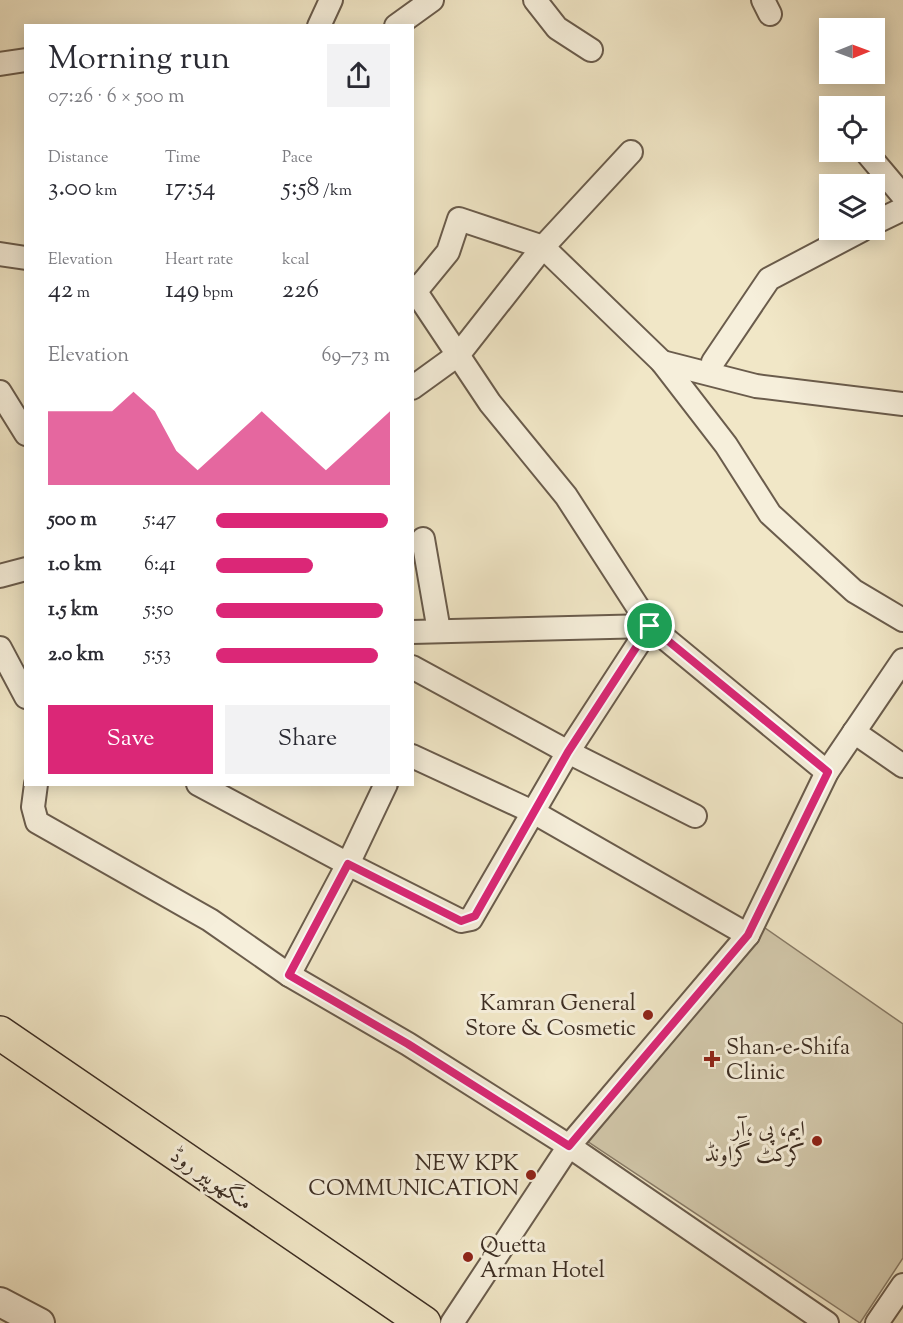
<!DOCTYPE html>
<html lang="en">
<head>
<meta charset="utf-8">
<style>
  :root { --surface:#fff; --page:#f2f2f3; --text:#2b2b33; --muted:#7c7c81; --accent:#db2777 }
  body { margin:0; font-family:"Sorts Mill Goudy",Amiri,serif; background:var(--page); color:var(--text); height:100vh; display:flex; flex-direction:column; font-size:22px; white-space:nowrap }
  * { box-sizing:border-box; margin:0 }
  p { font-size:20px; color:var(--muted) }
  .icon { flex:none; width:33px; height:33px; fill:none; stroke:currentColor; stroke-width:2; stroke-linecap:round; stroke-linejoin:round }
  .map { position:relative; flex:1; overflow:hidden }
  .details { position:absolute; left:24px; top:24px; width:390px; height:762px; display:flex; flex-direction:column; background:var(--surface); border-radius:0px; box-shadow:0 3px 15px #0003 }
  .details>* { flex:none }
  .needle { width:39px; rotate:89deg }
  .controls { position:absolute; left:819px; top:18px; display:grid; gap:12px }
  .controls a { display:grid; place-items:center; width:66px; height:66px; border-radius:0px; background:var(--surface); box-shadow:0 3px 15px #0003; font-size:30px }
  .pin { position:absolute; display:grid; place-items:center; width:51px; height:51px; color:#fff; margin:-26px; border:3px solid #fff; border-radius:50%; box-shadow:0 2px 6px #0007 }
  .round { display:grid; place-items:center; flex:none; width:63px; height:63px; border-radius:0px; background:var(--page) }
  .head { display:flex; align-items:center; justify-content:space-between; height:102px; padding:0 24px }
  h1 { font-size:33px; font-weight:600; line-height:45px }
  .figures { display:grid; grid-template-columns:repeat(3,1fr); gap:9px; height:102px; padding:6px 24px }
  .figures div { display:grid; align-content:center }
  .figures b { font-size:26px; font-weight:600 }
  .figures small { font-size:16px; font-weight:400 }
  .figures p { font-size:16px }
  .chart { height:168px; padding:12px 24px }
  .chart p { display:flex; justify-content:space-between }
  .chart svg { width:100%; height:108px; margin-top:6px; fill:var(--accent); opacity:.7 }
  .button { display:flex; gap:12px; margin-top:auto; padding:12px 24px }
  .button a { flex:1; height:69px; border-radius:0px; background:var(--accent); color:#fff; font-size:24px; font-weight:600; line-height:69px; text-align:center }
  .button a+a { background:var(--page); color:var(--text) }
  ul { padding:0 24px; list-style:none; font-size:20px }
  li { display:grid; grid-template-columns:96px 72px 1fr; align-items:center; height:45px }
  li i { height:15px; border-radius:8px; background:var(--accent) }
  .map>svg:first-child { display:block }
  .green { fill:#d2c8ab; stroke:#887b67; stroke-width:1.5 }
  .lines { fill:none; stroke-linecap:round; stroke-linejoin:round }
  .minor-casing { stroke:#6a5c4c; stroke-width:26 }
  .tertiary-casing { stroke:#6a5c4c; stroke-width:32 }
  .primary-casing { stroke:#3d2e23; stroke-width:36 }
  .minor { stroke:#f6efdb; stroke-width:22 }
  .tertiary { stroke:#f6efdb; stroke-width:28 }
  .primary { stroke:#f1e7c7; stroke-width:33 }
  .route-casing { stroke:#fff; stroke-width:12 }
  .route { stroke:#db2777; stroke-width:8 }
  .poi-dot { fill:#8f2418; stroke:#f6efdb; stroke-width:2 }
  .labels { text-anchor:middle; stroke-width:6; stroke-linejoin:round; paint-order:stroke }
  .poi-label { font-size:22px; fill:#3d2e23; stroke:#f6efdb; text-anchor:end }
  .street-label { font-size:22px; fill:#3d2e23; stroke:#f6efdb }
</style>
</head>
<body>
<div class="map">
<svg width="903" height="1323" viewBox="0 0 903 1323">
  <rect width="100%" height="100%" fill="#f1e7c7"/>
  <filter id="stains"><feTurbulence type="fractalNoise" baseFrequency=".00333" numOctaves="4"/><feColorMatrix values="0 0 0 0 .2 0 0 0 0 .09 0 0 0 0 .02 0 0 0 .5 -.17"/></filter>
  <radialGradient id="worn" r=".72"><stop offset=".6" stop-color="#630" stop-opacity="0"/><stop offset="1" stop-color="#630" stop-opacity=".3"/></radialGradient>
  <path class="green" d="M752,919l151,105v234l-43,65 -273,-182z"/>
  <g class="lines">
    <defs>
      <g id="minor">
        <path d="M535,0l22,28 34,22"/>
        <path d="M763,0l7,14"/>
        <path d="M319,26l12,-26"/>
        <path d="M396,26l36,-26"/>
        <path d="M0,64l26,-4"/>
        <path d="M866,152l37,44"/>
        <path d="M874,223l29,-14"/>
        <path d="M0,254l26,4"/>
        <path d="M416,291l32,-39 11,-33 84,28 119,115 64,83 44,69 84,77 49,29"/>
        <path d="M662,362l94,24 147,18"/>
        <path d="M713,362l56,-83 93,-49"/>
        <path d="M412,388l47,-34 84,-107 88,-95"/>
        <path d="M0,392l26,42"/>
        <path d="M423,539l16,92"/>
        <path d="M0,576l26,-7"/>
        <path d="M412,632l238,-6 177,146"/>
        <path d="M0,648l26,49"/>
        <path d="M412,667l156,85 127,64"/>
        <path d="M854,732l49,34"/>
        <path d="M412,756l123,57 213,122"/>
        <path d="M36,784l-3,23 4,15 173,98 79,55 119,69 161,102 258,177"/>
        <path d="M198,784l150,80 113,57 10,-2 97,-167 82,-126 -84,-130 -76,-93 -78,-117"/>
        <path d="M289,975l59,-111 38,-80"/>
        <path d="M452,1323l117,-177 179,-211 79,-163 76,-112"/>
        <path d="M877,1323l26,-38"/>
      </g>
      <path id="tertiary" d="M0,1302l40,21"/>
      <path id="primary" d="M0,1033l424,290"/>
    </defs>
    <use href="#minor" class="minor-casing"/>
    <use href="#tertiary" class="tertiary-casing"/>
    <use href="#primary" class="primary-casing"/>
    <use href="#minor" class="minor"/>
    <use href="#tertiary" class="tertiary"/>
    <use href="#primary" class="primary"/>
  </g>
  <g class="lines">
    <defs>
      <path id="route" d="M650,626l178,146 -80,163 -179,211 -161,-102 -119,-69 59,-111 113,57 14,-5 93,-164z"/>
    </defs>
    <use href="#route" class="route-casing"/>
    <use href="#route" class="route"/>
  </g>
  <g class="poi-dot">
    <circle cx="648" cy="1015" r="6"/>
    <path d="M709 1050h6v6h6v6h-6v6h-6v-6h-6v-6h6z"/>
    <circle cx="817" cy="1141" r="6"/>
    <circle cx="531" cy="1175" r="6"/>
    <circle cx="468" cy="1257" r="6"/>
  </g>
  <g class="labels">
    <g class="poi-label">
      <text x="636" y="1010">Kamran General<tspan x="636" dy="25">Store &amp; Cosmetic</tspan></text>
      <text x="726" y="1054" text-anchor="start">Shan-e-Shifa<tspan x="726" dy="25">Clinic</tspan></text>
      <text x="805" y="1136">ایم، پی ،آر<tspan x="805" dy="25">کرکٹ گراونڈ</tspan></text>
      <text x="519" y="1170">NEW KPK<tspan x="519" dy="25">COMMUNICATION</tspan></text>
      <text x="480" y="1252" text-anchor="start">Quetta<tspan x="480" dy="25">Arman Hotel</tspan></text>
    </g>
    <g class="street-label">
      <text transform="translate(212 1178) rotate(34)" y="8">منگھوپیر روڈ</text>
    </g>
  </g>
  <rect width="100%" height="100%" filter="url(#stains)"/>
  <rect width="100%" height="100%" fill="url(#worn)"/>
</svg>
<div class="controls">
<a><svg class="needle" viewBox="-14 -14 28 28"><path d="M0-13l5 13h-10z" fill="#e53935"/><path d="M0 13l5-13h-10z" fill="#7c7c81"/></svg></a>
<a><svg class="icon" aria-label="locate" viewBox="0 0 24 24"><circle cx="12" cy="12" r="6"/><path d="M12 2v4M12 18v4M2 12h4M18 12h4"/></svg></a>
<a><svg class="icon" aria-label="layers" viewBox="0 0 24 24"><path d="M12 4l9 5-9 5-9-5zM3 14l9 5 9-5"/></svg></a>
</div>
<div class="pin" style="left:650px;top:626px;background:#1e9e55"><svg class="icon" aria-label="arrive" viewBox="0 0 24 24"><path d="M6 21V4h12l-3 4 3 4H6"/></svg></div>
<section class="details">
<div class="head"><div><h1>Morning run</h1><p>07:26 · 6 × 500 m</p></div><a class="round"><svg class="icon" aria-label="share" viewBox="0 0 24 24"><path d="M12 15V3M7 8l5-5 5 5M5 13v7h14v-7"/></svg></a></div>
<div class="figures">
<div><p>Distance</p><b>3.00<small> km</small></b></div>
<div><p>Time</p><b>17:54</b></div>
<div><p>Pace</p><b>5:58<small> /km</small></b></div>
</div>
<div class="figures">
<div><p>Elevation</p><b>42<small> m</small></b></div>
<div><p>Heart rate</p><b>149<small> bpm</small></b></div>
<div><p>kcal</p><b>226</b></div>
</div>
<div class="chart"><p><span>Elevation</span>69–73 m</p>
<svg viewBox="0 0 160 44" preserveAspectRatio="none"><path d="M0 44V14L10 14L20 14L30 14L40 6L50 14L60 30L70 38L80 30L90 22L100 14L110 22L120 30L130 38L140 30L150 22L160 14V44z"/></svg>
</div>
<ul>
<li><b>500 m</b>5:47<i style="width:99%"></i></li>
<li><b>1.0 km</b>6:41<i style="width:56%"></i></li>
<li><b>1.5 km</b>5:50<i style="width:96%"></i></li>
<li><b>2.0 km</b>5:53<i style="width:93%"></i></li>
</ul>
<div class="button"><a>Save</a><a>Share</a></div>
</section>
</div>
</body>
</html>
